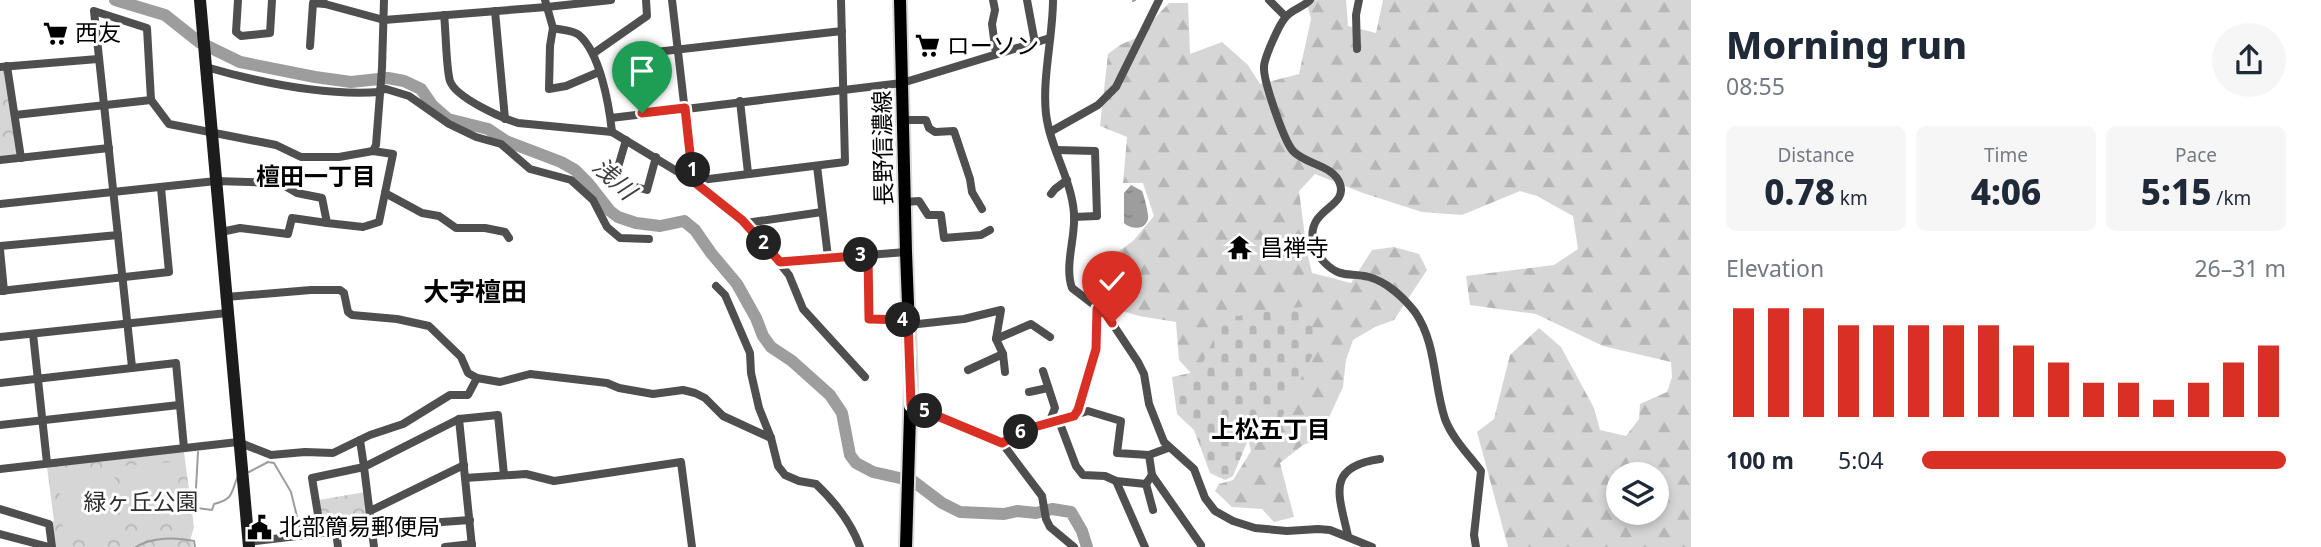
<!DOCTYPE html>
<html lang="en">
<head>
<meta charset="utf-8">
<style>
  :root { --surface:#fff; --page:#f6f6f7; --text:#1f2937; --muted:#747a83; --accent:#d93025 }
  body { margin:0; font-family:"Noto Sans","Noto Sans JP",sans-serif; background:var(--page); color:var(--text); height:100vh; display:flex; flex-direction:column; font-size:26px; white-space:nowrap }
  * { box-sizing:border-box; margin:0 }
  p { font-size:23px; color:var(--muted) }
  .icon { flex:none; width:38px; height:38px; fill:none; stroke:currentColor; stroke-width:2; stroke-linecap:round; stroke-linejoin:round }
  .map { position:relative; flex:1; overflow:hidden }
  .side { display:flex; flex-direction:column; background:var(--surface); width:630px }
  .side>* { flex:none }
  .controls { position:absolute; left:1606px; top:462px; display:grid; gap:14px }
  .controls a { display:grid; place-items:center; width:63px; height:63px; border-radius:50%; background:var(--surface); box-shadow:0 4px 10px #0003; font-size:35px }
  .pin { position:absolute; display:grid; place-items:center; width:60px; height:60px; color:#fff; margin:-72px -30px; border-radius:50% 50% 50% 0; rotate:-45deg; box-shadow:0 0 7px #0007 }
  .pin .icon { rotate:45deg }
  .km { position:absolute; width:35px; height:35px; margin:-18px; border-radius:50%; background:#222; color:#fff; font-size:19px; line-height:35px; text-align:center }
  .round { display:grid; place-items:center; flex:none; width:74px; height:74px; border-radius:37px; background:var(--page) }
  .head { display:flex; align-items:center; justify-content:space-between; height:119px; padding:0 35px }
  h1 { font-size:38px; font-weight:800; line-height:52px }
  .stats { display:grid; grid-template-columns:repeat(3,1fr); gap:10px; height:119px; padding:7px 35px }
  .stats div { display:grid; align-content:center; border-radius:10px; background:var(--page); text-align:center }
  .stats b { font-size:35px; font-weight:800 }
  .stats small { font-size:19px; font-weight:400 }
  .stats p { font-size:19px }
  .chart { height:196px; padding:14px 35px }
  .chart p { display:flex; justify-content:space-between }
  .chart svg { width:100%; height:126px; margin-top:7px; stroke:var(--accent); stroke-width:6 }
  ul { padding:0 35px; list-style:none; font-size:23px }
  li { display:grid; grid-template-columns:112px 84px 1fr; align-items:center; height:52px }
  li i { height:18px; border-radius:9px; background:var(--accent) }
  main { display:flex; flex:1; min-height:0 }
  .map>svg:first-child { display:block }
  .forest { fill:url(#forest-firs); fill-rule:evenodd }
  .cemetery { fill:url(#cemetery-stones) }
  .park { fill:url(#park-crowns) }
  .pitch { fill:#d6d6d6 }
  .water { fill:url(#water-ripples) }
  .lines { fill:none; stroke-linecap:round; stroke-linejoin:round }
  .stream { stroke:#9d9d9d; stroke-width:2 }
  .river { stroke:#9d9d9d; stroke-width:12 }
  .primary-casing { stroke:#dbdbdb; stroke-width:16 }
  .street { stroke:#4f4f4f; stroke-width:8 }
  .secondary { stroke:#1c1c1c; stroke-width:12 }
  .primary { stroke:#000; stroke-width:12 }
  .route-casing { stroke:#fff; stroke-width:14 }
  .route { stroke:#d93025; stroke-width:9 }
  .labels { text-anchor:middle; stroke-width:6; stroke-linejoin:round; paint-order:stroke }
  .poi-label { font-size:23px; fill:#000; stroke:#fff; text-anchor:start }
  .street-label { font-size:23px; fill:#000; stroke:#fff }
  .park-label { font-size:23px; fill:#2d2d2d; stroke:#fff }
  .neighbourhood-label { font-size:24px; font-weight:bold; fill:#000; stroke:#fff }
  .water-label { font-size:24px; font-style:italic; fill:#3e3e3e; stroke:#fff }
  .quarter-label { font-size:26px; font-weight:bold; fill:#000; stroke:#fff }
</style>
</head>
<body>
<main>
<div class="map">
<svg width="1691" height="547" viewBox="0 0 1691 547">
  <defs>
    <pattern id="forest-firs" width="22" height="20" patternUnits="userSpaceOnUse" patternTransform="scale(1.75)"><rect width="22" height="20" fill="#d6d6d6"/><path d="M5 1l3.5 6h-7zM16 11l3.5 6h-7z" fill="#b6b6b6"/></pattern>
    <pattern id="cemetery-stones" width="16" height="16" patternUnits="userSpaceOnUse" patternTransform="scale(1.75)"><rect width="16" height="16" fill="#d6d6d6"/><path d="M2 7V4a2 2 0 0 1 4 0v3zM10 15v-3a2 2 0 0 1 4 0v3z" fill="#b6b6b6"/></pattern>
    <pattern id="park-crowns" width="20" height="18" patternUnits="userSpaceOnUse" patternTransform="scale(1.75)"><rect width="20" height="18" fill="#d6d6d6"/><path d="M2 6a3 3 0 1 1 6 0M12 15a3 3 0 1 1 6 0" fill="none" stroke="#b6b6b6"/></pattern>
    <pattern id="water-ripples" width="26" height="14" patternUnits="userSpaceOnUse" patternTransform="scale(1.75)"><rect width="26" height="14" fill="#9d9d9d"/><path d="M2 4q2-2 4 0t4 0M15 11q2-2 4 0t4 0" fill="none" stroke="#858585"/></pattern>
  </defs>
  <rect width="100%" height="100%" fill="#fff"/>
  <path class="forest" d="M1306,0h40l2,26 28,7 7,-33h308v547h-183l-31,-115 17,-13 16,-64 29,-27 22,19 33,61 6,22 26,6 13,-17 1,-15 27,-12 5,-15 -1,-15 -68,-16 -67,-32 -66,-9 -4,-29 88,-11 24,-16 -5,-33 -36,-20 -17,-5 -58,24 -40,-3 -59,-19 -48,-19 -16,17 8,61 5,21 39,10 21,-33 22,-3 25,7 8,16 -33,50 -19,7 -22,13 -7,20 -3,27 -24,52 -16,6 -23,18 14,54 -20,5 -12,-13 -30,-2 -17,-16 4,-7 14,-4 18,-29 -4,-17 -68,-74 -3,-38 -37,-6 -20,-6 2,-16 -9,-38 21,-15 21,-25 -11,-33h-20l4,-46 -27,-11 8,-72 12,-9 16,-7 33,-35h19l2,51 32,-12 26,23 12,19 39,-10 12,-55zM1619,474h38v39h-38z"/>
  <path class="cemetery" d="M1307,306l10,40 -35,71 -18,5 -14,13 -17,41 -8,4 -15,-7 -16,-43 -17,-16 -5,-37 27,-6 17,-37v-15z"/>
  <g class="park">
    <path d="M5,70l13,86 -18,2v-87z"/>
    <path d="M184,452l10,75 -4,14 3,2v4h-139l-2,-25 2,-1 -7,-54z"/>
    <path d="M365,492l5,34 -47,6 -4,-32z"/>
  </g>
  <g class="pitch">
    <path d="M177,462l3,41 -55,5 -4,-42z"/>
    <path d="M114,471l5,63 -14,7 -42,-8 -5,-56z"/>
  </g>
  <path class="water" d="M1131,185l11,6c2,4 7,24 6,28 -3,12 -18,10 -24,4v-30z"/>
  <g class="lines">
    <g class="stream">
      <path d="M1133,1l2,-1"/>
      <path d="M198,452l-3,54 2,2 15,2 2,-6c19,-5 17,-10 23,-26"/>
      <path d="M249,472l19,-10 6,1 17,29 9,37"/>
      <path d="M136,547c15,-10 41,-10 58,-6l1,6"/>
    </g>
    <path class="river" d="M115,0l50,15 34,27 41,20 75,15 36,5 37,-4 16,3 17,8 11,16 16,14 40,10 18,12 55,21 14,8 13,13 22,28 8,6 18,6 24,3 24,-5 11,9 16,23 26,31 19,34 7,18 8,11 21,14 38,34 12,18 8,42 6,8 17,9 40,9 29,22 18,9 44,2 13,-3 19,2 16,-4 19,3 11,19 5,16"/>
    <defs>
      <path id="primary" d="M900,0l6,252 5,130 -5,165"/>
    </defs>
    <use href="#primary" class="primary-casing"/>
    <g class="street">
      <path d="M238,0l-2,32 5,4 29,-3 2,-33"/>
      <path d="M321,0l4,4 59,16 163,-13 64,-7"/>
      <path d="M545,0l8,28c8,2 20,2 26,7 21,18 30,69 33,97"/>
      <path d="M672,0l21,181"/>
      <path d="M993,0l2,10 -3,14 4,30"/>
      <path d="M1027,0l8,43"/>
      <path d="M1053,0c0,36 -11,78 -7,114 4,34 25,64 28,99 2,24 -10,52 -2,75l34,26 32,48 6,12 5,30 15,38 30,27 11,29 10,13 18,10 22,7 32,3 31,-2 12,1 42,17"/>
      <path d="M1269,0l16,16"/>
      <path d="M1310,0c-6,7 -20,10 -25,18 -6,7 -21,40 -21,49 -1,13 20,74 29,84 13,14 41,14 47,33 8,24 -33,24 -27,57 1,8 7,17 12,22 16,16 25,9 44,14 18,5 35,21 46,35 22,32 18,71 30,107 7,19 24,36 36,52l-7,64 2,12"/>
      <path d="M495,11l10,108"/>
      <path d="M444,15c2,16 2,53 6,66 6,17 52,37 68,42l94,9 81,49 32,23 35,35 29,36 14,34 62,68"/>
      <path d="M553,28l-3,18 -1,43 17,-3 33,-14"/>
      <path d="M310,46l3,-43 12,1"/>
      <path d="M1357,49l-1,-34 3,-15"/>
      <path d="M594,53l53,-37 -1,-16"/>
      <path d="M7,66l14,92"/>
      <path d="M0,67l98,-8"/>
      <path d="M206,67c55,16 116,29 174,25"/>
      <path d="M380,90l6,-1 23,7 40,28 27,13 25,7 29,25 41,11 22,20 14,27 13,11 29,1"/>
      <path d="M740,101l8,72"/>
      <path d="M642,113l-5,-52 10,-8 195,-22"/>
      <path d="M15,115l136,-15"/>
      <path d="M611,118l291,-35 148,-45"/>
      <path d="M904,120h22l3,8 6,4 19,-1 16,48 2,13 10,17"/>
      <path d="M1050,132l48,-27 18,-18 43,-87"/>
      <path d="M626,140l-12,41 33,9 9,-33"/>
      <path d="M1056,150l39,1 2,65 -23,1"/>
      <path d="M373,151l3,-6 6,-77 2,-68"/>
      <path d="M0,160l109,-12"/>
      <path d="M817,166l11,91"/>
      <path d="M693,181l152,-19 -4,-162"/>
      <path d="M1051,194l4,-5 12,-9"/>
      <path d="M905,202l14,-1 9,14h13l3,23 37,-3 9,-5"/>
      <path d="M0,204l216,-23 64,2 17,10 25,5 5,25 36,4 16,-5 6,-29"/>
      <path d="M746,223l76,-11"/>
      <path d="M221,232l19,-4 48,6 4,-16 35,5"/>
      <path d="M0,246l118,-11"/>
      <path d="M0,250l4,41"/>
      <path d="M868,255l1,64 39,1"/>
      <path d="M780,262l126,-10"/>
      <path d="M716,286l9,9 25,58 1,20 8,35 12,30 7,28 7,9 14,6 17,3c19,18 35,38 44,63"/>
      <path d="M0,291l169,-19 -8,-84"/>
      <path d="M226,297l85,-7h29l4,3 4,19 4,3 45,4 32,7 32,31 7,16 9,5 23,4 30,-8 77,9 12,5 34,6 30,-4 12,3 10,5 18,18 48,22"/>
      <path d="M909,325l55,-6 37,-9 -5,29 7,15 2,18"/>
      <path d="M33,334l14,129"/>
      <path d="M0,337l227,-24"/>
      <path d="M996,339l35,-15 19,13"/>
      <path d="M132,367l-38,-356 53,17 4,72 18,24 107,21 25,12h38l34,-6 20,3 -8,39 37,20 17,3 17,12h29l20,4 4,6"/>
      <path d="M968,370l35,-16"/>
      <path d="M1043,371l12,37 -6,15"/>
      <path d="M0,383l176,-20 8,85"/>
      <path d="M1029,392l19,-4"/>
      <path d="M911,405l91,38 40,53 4,23 4,8 24,20"/>
      <path d="M1075,415l13,-4 33,10 -4,32 32,2"/>
      <path d="M459,419l39,-4 6,60"/>
      <path d="M1059,421l17,45 7,9 22,1 11,5 30,3 6,-9"/>
      <path d="M0,425l179,-20"/>
      <path d="M1002,443l25,-14 47,-13 4,-6 18,-61 1,-40"/>
      <path d="M1168,448l-19,7 3,20 49,70"/>
      <path d="M0,469l238,-27 33,13 34,-3 28,1 37,-18 33,-11 47,-29h18l9,-17"/>
      <path d="M465,478l61,-4 28,7 127,-19 11,85"/>
      <path d="M1116,481l29,66"/>
      <path d="M1146,484l7,26"/>
      <path d="M0,509l49,15 3,23"/>
      <path d="M370,511l94,-46"/>
      <path d="M336,531l2,16"/>
      <path d="M321,533l-9,-55 52,-11 -4,-27"/>
      <path d="M0,534l49,13"/>
      <path d="M1348,536c-9,-41 -23,-69 32,-77"/>
      <path d="M248,542l124,-15 98,-7"/>
      <path d="M374,547l-10,-80 95,-48 13,128"/>
      <path d="M445,547l27,-3"/>
    </g>
    <path class="secondary" d="M200,0l49,547"/>
    <use href="#primary" class="primary"/>
  </g>
  <g class="lines">
    <defs>
      <path id="route" d="M642,113l43,-5 8,73 49,39 38,42 88,-7 1,64 39,1 3,85 91,38 25,-14 47,-13 4,-6 18,-61 1,-40 9,5 6,9"/>
    </defs>
    <use href="#route" class="route-casing"/>
    <use href="#route" class="route"/>
  </g>
  <defs>
    <symbol id="supermarket-bare" viewBox="-9 -9 18 18"><path d="M-6-5.5h2.5l.6 2H6L4.5 2H-2.5L-4.4-4H-6ZM-1.5 3.2a1.3 1.3 0 1 0 .1 0ZM3 3.2a1.3 1.3 0 1 0 .1 0Z" fill="#000" stroke="#fff" stroke-width="2.5" paint-order="stroke"/></symbol>
    <symbol id="temple-bare" viewBox="-9 -9 18 18"><path d="M0-6L5-2H3V0L6.5 2.5H4V6H1.5V3h-3V6H-4V2.5H-6.5L-3 0V-2H-5Z" fill="#000" stroke="#fff" stroke-width="2.5" paint-order="stroke"/></symbol>
    <symbol id="civic-bare" viewBox="-9 -9 18 18"><path d="M-.6-6.5H3V-4.5H.6V-3L4-1V1h2V6H-6V1h2V-1L-.6-3ZM-1.2 2.5V6h2.4V2.5Z" fill="#000" stroke="#fff" stroke-width="2.5" paint-order="stroke"/></symbol>
  </defs>
  <g fill-rule="evenodd">
    <use href="#supermarket-bare" x="38" y="16" width="35" height="35"/>
    <use href="#supermarket-bare" x="910" y="28" width="35" height="35"/>
    <use href="#temple-bare" x="1222" y="230" width="35" height="35"/>
    <use href="#civic-bare" x="242" y="510" width="35" height="35"/>
  </g>
  <g class="labels">
    <g class="poi-label">
      <text x="75" y="41">西友</text>
      <text x="947" y="54">ローソン</text>
      <text x="1260" y="256">昌禅寺</text>
      <text x="279" y="535">北部簡易郵便局</text>
    </g>
    <g class="street-label">
      <text transform="translate(883 148) rotate(-91)" y="8">長野信濃線</text>
    </g>
    <g class="park-label">
      <text x="141" y="510">緑ヶ丘公園</text>
    </g>
    <g class="neighbourhood-label">
      <text x="316" y="185">檀田一丁目</text>
      <text x="1271" y="438">上松五丁目</text>
    </g>
    <g class="water-label">
      <text transform="translate(614 179) rotate(43)" y="8">浅川</text>
    </g>
    <g class="quarter-label">
      <text x="475" y="301">大字檀田</text>
    </g>
  </g>
</svg>
<div class="controls">
<a><svg class="icon" aria-label="layers" viewBox="0 0 24 24"><path d="M12 4l9 5-9 5-9-5zM3 14l9 5 9-5"/></svg></a>
</div>
<div class="pin" style="left:642px;top:113px;background:#1e9e55"><svg class="icon" aria-label="arrive" viewBox="0 0 24 24"><path d="M6 21V4h12l-3 4 3 4H6"/></svg></div>
<div class="pin" style="left:1112px;top:323px;background:#d93025"><svg class="icon" aria-label="check" viewBox="0 0 24 24"><path d="M5 12l5 5 9-10"/></svg></div>
<b class="km" style="left:693px;top:170px">1</b>
<b class="km" style="left:764px;top:243px">2</b>
<b class="km" style="left:861px;top:255px">3</b>
<b class="km" style="left:903px;top:320px">4</b>
<b class="km" style="left:925px;top:411px">5</b>
<b class="km" style="left:1021px;top:432px">6</b>
</div>
<section class="side">
<div class="head"><div><h1>Morning run</h1><p>08:55</p></div><a class="round"><svg class="icon" aria-label="share" viewBox="0 0 24 24"><path d="M12 15V3M7 8l5-5 5 5M5 13v7h14v-7"/></svg></a></div>
<div class="stats">
<div><p>Distance</p><b>0.78<small> km</small></b></div>
<div><p>Time</p><b>4:06</b></div>
<div><p>Pace</p><b>5:15<small> /km</small></b></div>
</div>
<div class="chart"><p><span>Elevation</span>26–31 m</p>
<svg viewBox="0 0 160 44" preserveAspectRatio="none"><path d="M5 44V6M15 44V6M25 44V6M35 44V12M45 44V12M55 44V12M65 44V12M75 44V12M85 44V19M95 44V25M105 44V32M115 44V32M125 44V38M135 44V32M145 44V25M155 44V19"/></svg>
</div>
<ul>
<li><b>100 m</b>5:04<i style="width:100%"></i></li>
</ul>
</section>
</main>
</body>
</html>
